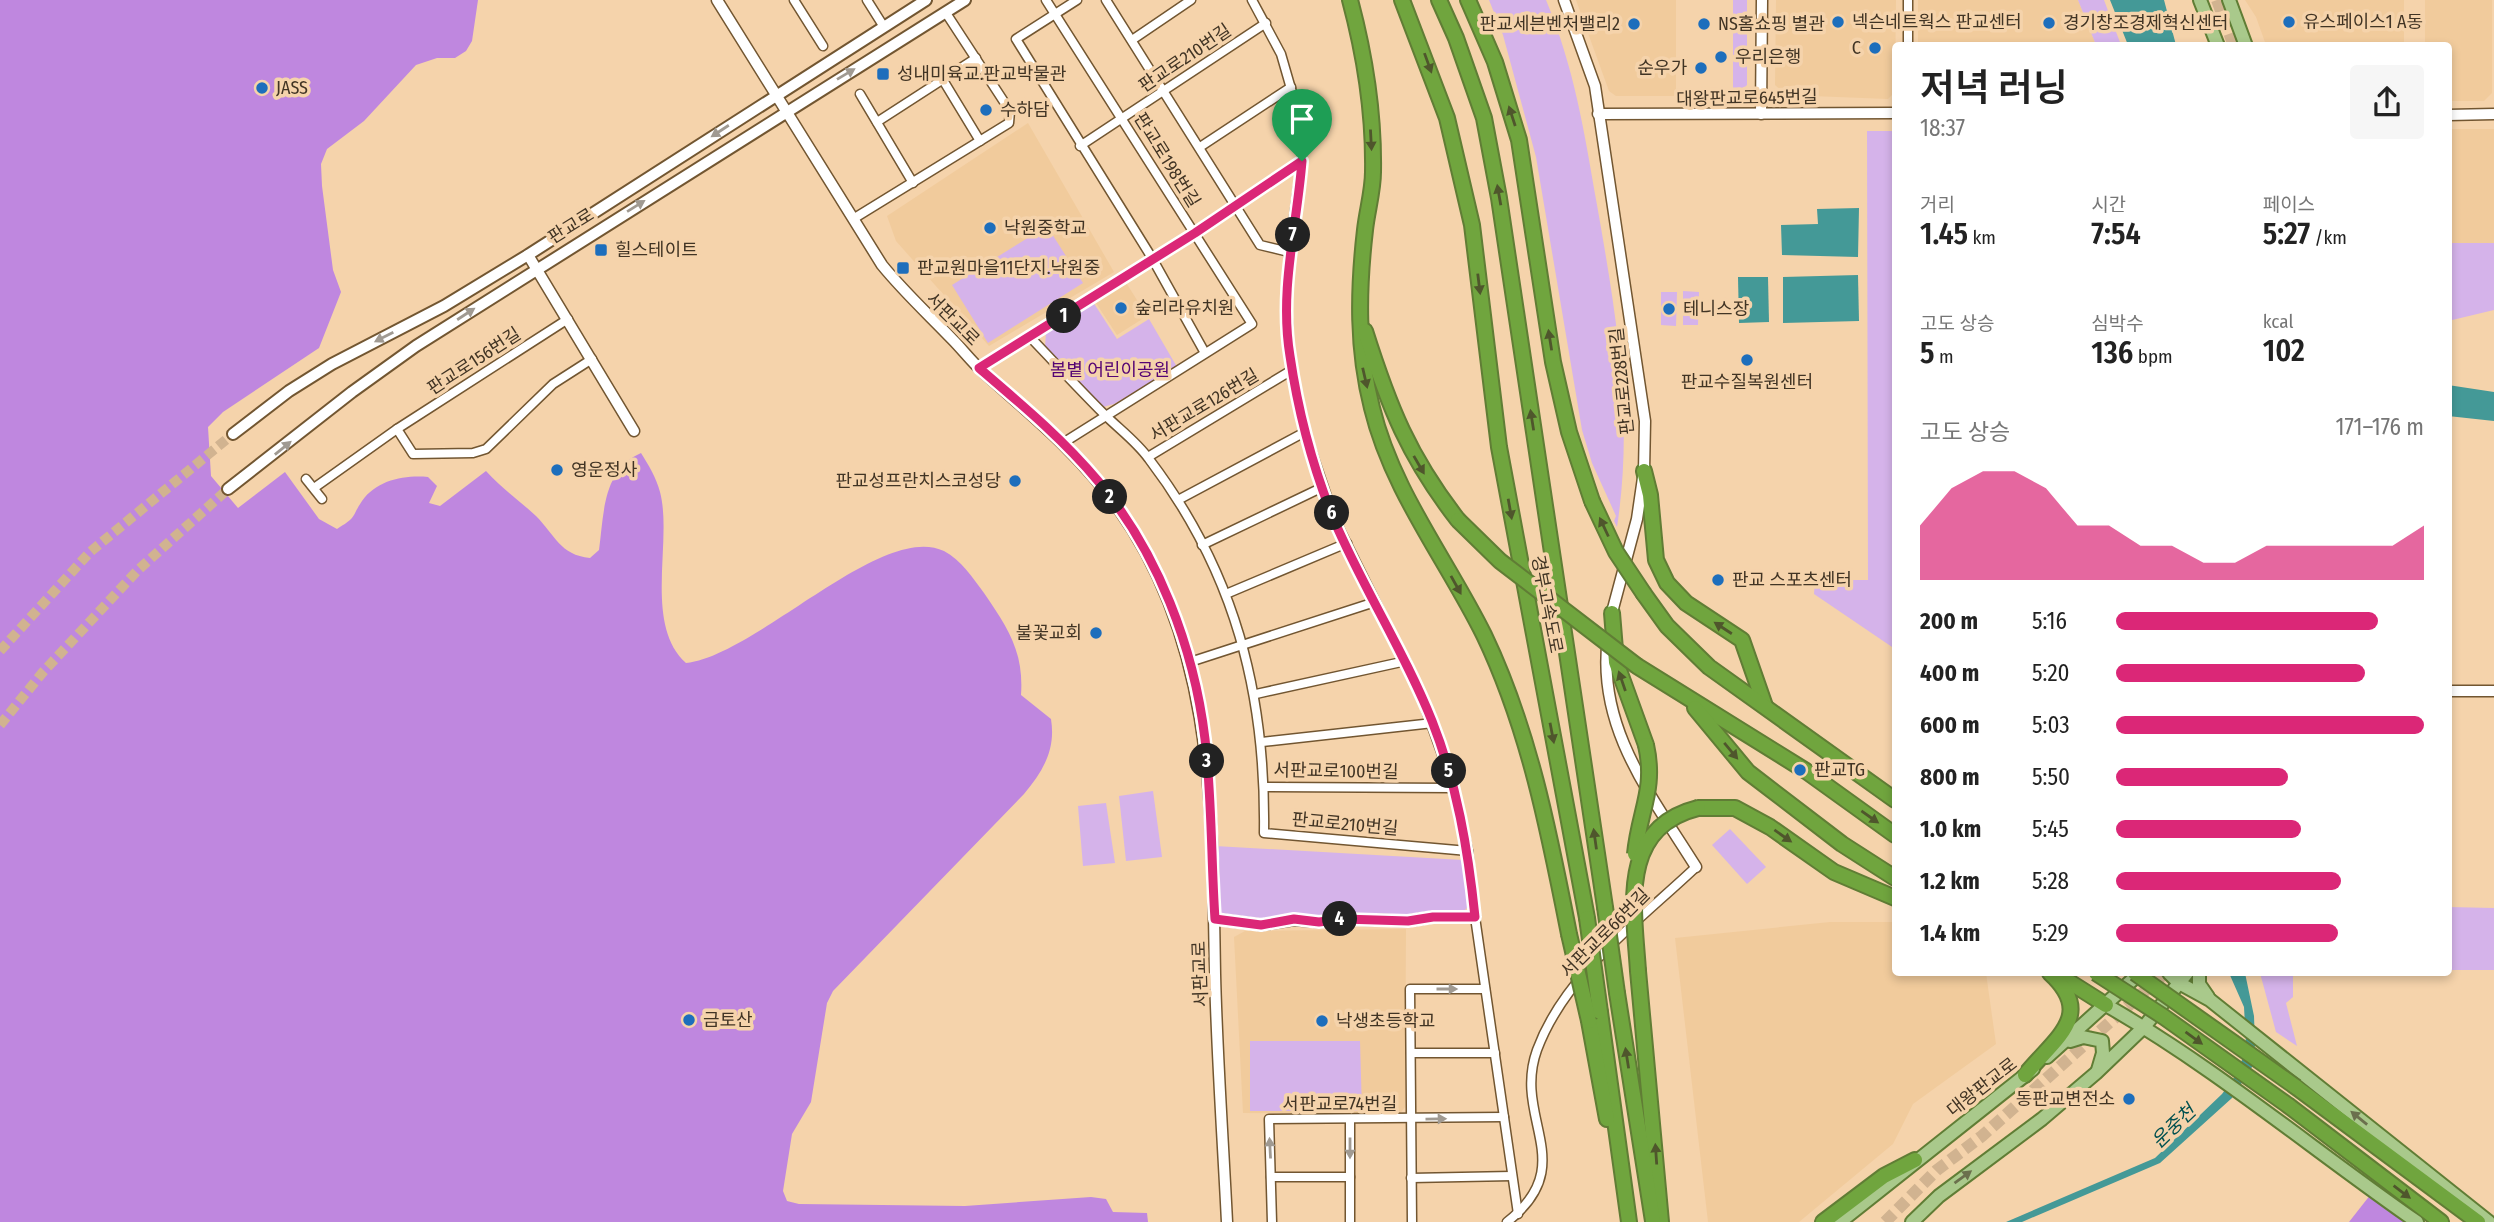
<!DOCTYPE html>
<html lang="ko">
<head>
<meta charset="utf-8">
<style>
  :root { --surface:#fff; --page:#f6f6f6; --text:#222; --muted:#767676; --accent:#db2777 }
  body { margin:0; font-family:"Fira Sans Condensed","Noto Sans KR",sans-serif; background:var(--page); color:var(--text); height:100vh; display:flex; flex-direction:column; font-size:26px; white-space:nowrap }
  * { box-sizing:border-box; margin:0 }
  p { font-size:23px; color:var(--muted) }
  .icon { flex:none; width:38px; height:38px; fill:none; stroke:currentColor; stroke-width:2; stroke-linecap:round; stroke-linejoin:round }
  .map { position:relative; flex:1; overflow:hidden }
  .drawer { position:absolute; left:1892px; top:42px; width:560px; height:934px; display:flex; flex-direction:column; background:var(--surface); border-radius:7px; box-shadow:0 4px 10px #0003 }
  .drawer>* { flex:none }
  .pin { position:absolute; display:grid; place-items:center; width:60px; height:60px; color:#fff; margin:-72px -30px; border-radius:50% 50% 50% 0; rotate:-45deg; box-shadow:0 0 7px #0007 }
  .pin .icon { rotate:45deg }
  .km { position:absolute; width:35px; height:35px; margin:-18px; border-radius:50%; background:#222; color:#fff; font-size:19px; line-height:35px; text-align:center }
  .round { display:grid; place-items:center; flex:none; width:74px; height:74px; border-radius:7px; background:var(--page) }
  .head { display:flex; align-items:center; justify-content:space-between; height:119px; padding:0 28px }
  h1 { font-size:38px; font-weight:600; line-height:52px }
  .stats { display:grid; grid-template-columns:repeat(3,1fr); gap:10px; height:119px; padding:7px 28px }
  .stats div { display:grid; align-content:center }
  .stats b { font-size:30px; font-weight:600 }
  .stats small { font-size:19px; font-weight:400 }
  .stats p { font-size:19px }
  .chart { height:196px; padding:14px 28px }
  .chart p { display:flex; justify-content:space-between }
  .chart svg { width:100%; height:126px; margin-top:7px; fill:var(--accent); opacity:.7 }
  ul { padding:0 28px; list-style:none; font-size:23px }
  li { display:grid; grid-template-columns:112px 84px 1fr; align-items:center; height:52px }
  li i { height:18px; border-radius:9px; background:var(--accent) }
  .map>svg:first-child { display:block }
  .built { fill:#f1cb9c }
  .green { fill:#d5b3ea }
  .forest { fill:#bf87df }
  .water { fill:#449997 }
  .lines { fill:none; stroke-linecap:round; stroke-linejoin:round }
  .secondary-tunnel { stroke:#d1b390; stroke-width:10; stroke-dasharray:10 5; stroke-linecap:butt }
  .primary-tunnel { stroke:#d1b390; stroke-width:12; stroke-dasharray:12 6; stroke-linecap:butt }
  .minor-casing { stroke:#725631; stroke-width:11 }
  .tertiary-casing { stroke:#725631; stroke-width:13 }
  .secondary-casing { stroke:#725631; stroke-width:14 }
  .primary-casing { stroke:#607d35; stroke-width:16 }
  .motorway-casing { stroke:#607d35; stroke-width:18 }
  .minor { stroke:#fff; stroke-width:8 }
  .tertiary { stroke:#fff; stroke-width:10 }
  .secondary { stroke:#fff; stroke-width:10 }
  .primary { stroke:#a9c98b; stroke-width:12 }
  .motorway { stroke:#70a53e; stroke-width:14 }
  .motorway-bridge-casing { stroke:#607d35; stroke-width:18; stroke-linecap:butt }
  .motorway-bridge { stroke:#70a53e; stroke-width:14 }
  .oneway { fill:#4f562c }
  .oneway2 { fill:#a09a92 }
  .oneway3 { fill:#6b704d }
  .route-casing { stroke:#fff; stroke-width:14 }
  .route { stroke:#db2777; stroke-width:9 }
  .poi-dot { fill:#1d6ebc; stroke:#f5d3ab; stroke-width:2.5 }
  .labels { text-anchor:middle; stroke-width:7; stroke-linejoin:round; paint-order:stroke }
  .poi-label { font-size:18px; fill:#413424; stroke:#f5d3ab; text-anchor:start }
  .street-label { font-size:18px; fill:#413424; stroke:#f5d3ab }
  .park-label { font-size:18px; fill:#540373; stroke:#f5d3ab }
  .water-label { font-size:19px; font-style:italic; fill:#01504f; stroke:#f5d3ab }
</style>
</head>
<body>
<div class="map">
<svg width="2494" height="1222" viewBox="0 0 2494 1222">
  <rect width="100%" height="100%" fill="#f5d3ab"/>
  <g class="built">
    <path d="M1576,0h100v96h-60l-7,-5z"/>
    <path d="M1776,0h120l-1,92 -7,7 -102,-4 -11,-10z"/>
    <path d="M1918,0h160l18,45h-178z"/>
    <path d="M2245,0h159v45h-138l-10,-28z"/>
    <path d="M2425,0h67v93l-8,8h-36v-55l-23,-1z"/>
    <path d="M1028,123l86,149 -125,74 -93,-105 -9,-25z"/>
    <rect x="2448" y="129" width="46" height="114"/>
    <path d="M1125,281l22,35 -30,19 -23,-35z"/>
    <path d="M1830,922h65v51h91l10,71 -83,60 -20,40 -94,78h-91l-33,-284z"/>
    <path d="M1406,929l-1,178 -6,8 -156,-2 -9,-176 11,-6z"/>
  </g>
  <g class="green">
    <path d="M1489,0h57c29,70 38,131 51,205 19,108 37,212 20,322l-3,-6 2,-5 -24,-53 -10,-33 -46,-273 -33,-122z"/>
    <path d="M1733,0h14v85l-10,10h-4z"/>
    <path d="M2078,0h26l17,45h-25z"/>
    <path d="M1867,131h28v518l-81,-55 1,-14h53z"/>
    <path d="M1047,226l36,57 -95,60 -36,-58z"/>
    <path d="M2448,243h46v67l-46,11z"/>
    <path d="M1683,291l16,1 -1,33h-15z"/>
    <path d="M1661,292h16l-1,34 -15,-1z"/>
    <path d="M1093,302l24,37 32,-20 28,48 -63,37 -11,3 -58,-60 1,-15z"/>
    <path d="M1153,791l9,66 -36,4 -7,-65z"/>
    <path d="M1106,803l9,60 -32,3 -5,-60z"/>
    <path d="M1730,829l36,38 -19,17 -35,-39z"/>
    <path d="M1215,846l248,14 6,45 -7,9 -232,6 -11,-9z"/>
    <path d="M2448,907l46,1v62h-46z"/>
    <path d="M2260,973h33v24l-7,6 11,43 -21,-14z"/>
    <path d="M1250,1041h110l2,70h-112z"/>
  </g>
  <g class="forest">
    <path d="M0,0h478l-6,41 -6,10 -11,7h-18l-21,7 -52,56 -37,28 -6,15 1,22 11,84 8,22 -22,56 -96,64 -15,15 3,49 27,32 47,-36 34,47 18,10c21,-13 13,-10 25,-28 15,-21 42,-26 66,-24l9,9 -8,17 11,3 46,-35c15,17 33,29 50,45 19,19 24,39 54,42l9,-8c5,-35 3,-80 42,-97 8,13 15,24 19,39 13,49 -17,132 26,171 71,-8 196,-142 258,-112 17,9 29,27 40,42 24,35 40,59 37,102l30,24c5,31 -8,52 -27,75l-191,197 -6,12 -16,99 -19,32 -9,57 4,10 12,3 166,2 126,-9 15,2 7,13 34,1 1,9h-1148z"/>
    <path d="M2371,1194l39,28h-61z"/>
  </g>
  <g class="water">
    <path d="M2110,0h54l12,45h-48z"/>
    <path d="M1859,208l-1,49 -76,-2 -1,-30 37,-1 -1,-15z"/>
    <path d="M1858,275l1,46 -76,2v-46z"/>
    <path d="M1738,277h30l1,45 -30,1z"/>
    <path d="M2448,385l46,7v29l-46,-5z"/>
    <path d="M2229,973h16l9,43 1,29 -3,22 -20,31 -72,65 -138,59h-16l149,-64 67,-64 17,-23 7,-27 -2,-37z"/>
  </g>
  <g class="lines">
    <g class="secondary-tunnel">
      <path d="M0,651l90,-99 143,-118"/>
      <path d="M0,725l43,-53 95,-102 90,-81"/>
    </g>
    <g class="primary-tunnel">
      <path d="M2217,0l17,46"/>
      <path d="M1885,1222l52,-52 45,-34 183,-163"/>
    </g>
    <defs>
      <g id="minor">
        <path d="M794,0l29,46"/>
        <path d="M867,0l17,27"/>
        <path d="M1046,0l206,324 -189,119"/>
        <path d="M1077,0l-61,39 136,219 53,95"/>
        <path d="M1106,0l154,245 29,7"/>
        <path d="M1252,0l29,54 15,52 5,37 1,18 -13,91 -2,54 2,47 16,79 30,88 84,170 35,98 14,63 7,66 43,297"/>
        <path d="M1132,40l59,-40"/>
        <path d="M1908,46v-46"/>
        <path d="M943,80l37,61"/>
        <path d="M860,94l53,89"/>
        <path d="M877,122l99,-64"/>
        <path d="M1080,146l186,-123"/>
        <path d="M1200,147l91,-60"/>
        <path d="M853,219l156,-96 1,-12 -64,-98"/>
        <path d="M568,319l-171,110 16,25 60,-1 13,-4 67,-65 39,-25"/>
        <path d="M1030,337c25,26 49,52 74,77 15,15 33,28 45,45 86,113 117,234 115,374l204,18"/>
        <path d="M979,368l216,-135 107,-72"/>
        <path d="M1148,457l144,-87"/>
        <path d="M306,479l16,20"/>
        <path d="M314,488l83,-59"/>
        <path d="M1178,500l127,-68"/>
        <path d="M1202,545l121,-58"/>
        <path d="M1226,594l121,-51"/>
        <path d="M1190,662l185,-60"/>
        <path d="M1256,694l150,-33"/>
        <path d="M1262,742l171,-19"/>
        <path d="M1265,787l189,1"/>
        <path d="M1411,1053h84"/>
        <path d="M1350,1120v102"/>
        <path d="M1271,1177h79"/>
        <path d="M1411,1178l101,-2"/>
        <path d="M1272,1222l-3,-103 235,-2"/>
        <path d="M1412,1222l-2,-233h75"/>
        <path d="M1507,1222c74,-58 5,-103 30,-172 28,-76 102,-129 159,-183"/>
      </g>
      <g id="tertiary">
        <path d="M717,0l165,265c22,27 46,49 70,74 10,10 19,22 30,32 48,43 98,83 136,137 98,137 94,306 97,466 2,83 8,166 12,248"/>
        <path d="M1564,0l31,86 50,335 -1,50 -7,48 -26,97"/>
        <path d="M1598,114l297,-1"/>
        <path d="M1761,114l1,-114"/>
        <path d="M2448,115l46,-1"/>
        <path d="M528,255l106,176"/>
        <path d="M1608,638c-12,89 43,157 88,229"/>
        <path d="M2448,691h46"/>
        <path d="M1215,919l46,6 33,-5 25,2 24,-3 65,2 25,-4h42"/>
      </g>
      <g id="secondary">
        <path d="M233,434l56,-43 43,-27 112,-58 84,-51 398,-255"/>
        <path d="M228,489l124,-97 64,-46 549,-346"/>
      </g>
      <g id="primary">
        <path d="M2200,0l18,46"/>
        <path d="M2229,0l17,46"/>
        <path d="M2169,973l10,10 31,17 279,222"/>
        <path d="M2199,973v11l9,13"/>
        <path d="M2106,1005c110,63 207,145 311,217"/>
        <path d="M2070,1041l13,-4 19,4 1,12 -5,17"/>
        <path d="M2047,1057l93,-84"/>
        <path d="M1840,1222l193,-153"/>
        <path d="M1912,1222l27,-26 103,-77 54,-46 48,-46 43,-54"/>
      </g>
      <g id="motorway">
        <path d="M1350,0c15,56 24,114 23,172 0,19 -6,39 -8,58 -7,61 -8,119 7,178 20,83 75,152 112,227 45,94 65,197 85,299"/>
        <path d="M1402,0l45,118 25,107 27,222 88,471"/>
        <path d="M1439,0l17,38 28,80 15,80 106,709"/>
        <path d="M1468,0l27,62 24,78 34,222 16,70 23,69"/>
        <path d="M1365,331c24,76 44,126 93,189"/>
        <path d="M1644,471l6,24 6,65 11,23 19,20 56,37 23,66"/>
        <path d="M1644,594l23,32 42,41 186,133"/>
        <path d="M1612,613l4,49 30,83"/>
        <path d="M1637,666l169,105 89,64"/>
        <path d="M1695,708l53,64 94,72 53,34"/>
        <path d="M1698,808h37l35,19 64,45 61,26"/>
        <path d="M1638,971l23,251"/>
        <path d="M2060,976l46,29"/>
        <path d="M1617,993l36,228"/>
        <path d="M1600,1012l29,210"/>
        <path d="M1589,1021l18,98"/>
        <path d="M2025,1075c30,-37 71,-60 25,-102"/>
        <path d="M2296,1087l182,135"/>
        <path d="M2289,1106l152,116"/>
        <path d="M1823,1222l61,-46 31,-16"/>
      </g>
    </defs>
    <use href="#minor" class="minor-casing"/>
    <use href="#tertiary" class="tertiary-casing"/>
    <use href="#secondary" class="secondary-casing"/>
    <use href="#primary" class="primary-casing"/>
    <use href="#motorway" class="motorway-casing"/>
    <use href="#minor" class="minor"/>
    <use href="#tertiary" class="tertiary"/>
    <use href="#secondary" class="secondary"/>
    <use href="#primary" class="primary"/>
    <use href="#motorway" class="motorway"/>
    <defs>
      <g id="motorway-bridge">
        <path d="M1592,501l24,51 28,42"/>
        <path d="M1458,520l42,41 137,105"/>
        <path d="M1635,854c4,-43 21,-64 11,-109"/>
        <path d="M1605,907l12,86"/>
        <path d="M1587,918l13,94"/>
        <path d="M1569,934l20,87"/>
        <path d="M1638,971c-4,-63 -20,-143 60,-163"/>
        <path d="M2096,973l68,44 125,89"/>
        <path d="M2135,973l161,114"/>
      </g>
    </defs>
    <use href="#motorway-bridge" class="motorway-bridge-casing"/>
    <use href="#motorway-bridge" class="motorway-bridge"/>
  </g>
  <defs><path id="oneway-solid" d="M-6-.8H1V-3.2L6.5 0L1 3.2V.8H-6Z" transform="scale(1.75)"/></defs>
  <g class="oneway">
    <use href="#oneway-solid" transform="translate(1428 63) rotate(70)"/>
    <use href="#oneway-solid" transform="translate(1512 116) rotate(-108)"/>
    <use href="#oneway-solid" transform="translate(1371 140) rotate(87)"/>
    <use href="#oneway-solid" transform="translate(1499 195) rotate(-100)"/>
    <use href="#oneway-solid" transform="translate(1479 284) rotate(83)"/>
    <use href="#oneway-solid" transform="translate(1550 340) rotate(-99)"/>
    <use href="#oneway-solid" transform="translate(1365 378) rotate(77)"/>
    <use href="#oneway-solid" transform="translate(1532 420) rotate(-99)"/>
    <use href="#oneway-solid" transform="translate(1419 465) rotate(60)"/>
    <use href="#oneway-solid" transform="translate(1510 509) rotate(80)"/>
    <use href="#oneway-solid" transform="translate(1604 527) rotate(-115)"/>
    <use href="#oneway-solid" transform="translate(1456 585) rotate(61)"/>
    <use href="#oneway-solid" transform="translate(1723 628) rotate(-147)"/>
    <use href="#oneway-solid" transform="translate(1622 681) rotate(-109)"/>
    <use href="#oneway-solid" transform="translate(1552 733) rotate(79)"/>
    <use href="#oneway-solid" transform="translate(1731 751) rotate(50)"/>
    <use href="#oneway-solid" transform="translate(1870 817) rotate(35)"/>
    <use href="#oneway-solid" transform="translate(1783 836) rotate(35)"/>
    <use href="#oneway-solid" transform="translate(1595 839) rotate(-98)"/>
    <use href="#oneway-solid" transform="translate(2194 1038) rotate(36)"/>
    <use href="#oneway-solid" transform="translate(1627 1058) rotate(-99)"/>
    <use href="#oneway-solid" transform="translate(1656 1154) rotate(-94)"/>
    <use href="#oneway-solid" transform="translate(2402 1192) rotate(37)"/>
  </g>
  <g class="oneway2">
    <use href="#oneway-solid" transform="translate(846 74) rotate(-31)"/>
    <use href="#oneway-solid" transform="translate(720 131) rotate(147)"/>
    <use href="#oneway-solid" transform="translate(636 206) rotate(-32)"/>
    <use href="#oneway-solid" transform="translate(466 314) rotate(-33)"/>
    <use href="#oneway-solid" transform="translate(384 337) rotate(153)"/>
    <use href="#oneway-solid" transform="translate(283 448) rotate(-39)"/>
    <use href="#oneway-solid" transform="translate(1447 989)"/>
    <use href="#oneway-solid" transform="translate(1436 1119) rotate(-1)"/>
    <use href="#oneway-solid" transform="translate(1270 1148) rotate(-93)"/>
    <use href="#oneway-solid" transform="translate(1350 1148) rotate(90)"/>
  </g>
  <g class="oneway3">
    <use href="#oneway-solid" transform="translate(2359 1118) rotate(-141)"/>
    <use href="#oneway-solid" transform="translate(1963 1177) rotate(-36)"/>
  </g>
  <g class="lines">
    <defs>
      <path id="route" d="M1302,161c-5,65 -23,129 -12,195 8,55 23,112 44,164 29,68 70,131 98,201 25,63 36,128 43,196h-42l-25,4 -65,-2 -24,3 -25,-3 -33,6 -46,-6c-4,-60 -3,-121 -10,-180 -11,-91 -47,-187 -107,-258 -35,-42 -77,-77 -119,-113l216,-135z"/>
    </defs>
    <use href="#route" class="route-casing"/>
    <use href="#route" class="route"/>
  </g>
  <g class="poi-dot">
    <circle cx="1838" cy="22" r="7"/>
    <circle cx="2289" cy="22" r="7"/>
    <circle cx="2049" cy="23" r="7"/>
    <circle cx="1634" cy="24" r="7"/>
    <circle cx="1704" cy="24" r="7"/>
    <circle cx="1875" cy="48" r="7"/>
    <circle cx="1721" cy="57" r="7"/>
    <circle cx="1701" cy="68" r="7"/>
    <rect x="876" y="67" width="14" height="14" rx="3.5"/>
    <circle cx="262" cy="88" r="7"/>
    <circle cx="986" cy="110" r="7"/>
    <circle cx="990" cy="228" r="7"/>
    <rect x="594" y="243" width="14" height="14" rx="3.5"/>
    <rect x="896" y="261" width="14" height="14" rx="3.5"/>
    <circle cx="1121" cy="308" r="7"/>
    <circle cx="1669" cy="309" r="7"/>
    <circle cx="1747" cy="360" r="7"/>
    <circle cx="557" cy="470" r="7"/>
    <circle cx="1015" cy="481" r="7"/>
    <circle cx="1718" cy="580" r="7"/>
    <circle cx="1096" cy="633" r="7"/>
    <circle cx="1800" cy="770" r="7"/>
    <circle cx="689" cy="1020" r="7"/>
    <circle cx="1322" cy="1021" r="7"/>
    <circle cx="2129" cy="1099" r="7"/>
  </g>
  <g class="labels">
    <g class="poi-label">
      <text x="1852" y="28">넥슨네트웍스 판교센터</text>
      <text x="2303" y="28">유스페이스1 A동</text>
      <text x="2063" y="29">경기창조경제혁신센터</text>
      <text x="1620" y="30" text-anchor="end">판교세븐벤처밸리2</text>
      <text x="1718" y="30">NS홈쇼핑 별관</text>
      <text x="1861" y="54" text-anchor="end">C</text>
      <text x="1735" y="63">우리은행</text>
      <text x="1687" y="74" text-anchor="end">순우가</text>
      <text x="897" y="80">성내미육교.판교박물관</text>
      <text x="276" y="94">JASS</text>
      <text x="1000" y="116">수하담</text>
      <text x="1004" y="234">낙원중학교</text>
      <text x="615" y="256">힐스테이트</text>
      <text x="917" y="274">판교원마을11단지.낙원중</text>
      <text x="1135" y="314">숲리라유치원</text>
      <text x="1683" y="315">테니스장</text>
      <text x="1747" y="388" text-anchor="middle">판교수질복원센터</text>
      <text x="571" y="476">영운정사</text>
      <text x="1001" y="487" text-anchor="end">판교성프란치스코성당</text>
      <text x="1732" y="586">판교 스포츠센터</text>
      <text x="1082" y="639" text-anchor="end">불꽃교회</text>
      <text x="1814" y="776">판교TG</text>
      <text x="703" y="1026">금토산</text>
      <text x="1336" y="1027">낙생초등학교</text>
      <text x="2115" y="1105" text-anchor="end">동판교변전소</text>
    </g>
    <g class="street-label">
      <text transform="translate(1185 58) rotate(-34)" y="6">판교로210번길</text>
      <text transform="translate(1747 98) rotate(-1)" y="6">대왕판교로645번길</text>
      <text transform="translate(1167 160) rotate(58)" y="6">판교로198번길</text>
      <text transform="translate(571 226) rotate(-32)" y="6">판교로</text>
      <text transform="translate(953 319) rotate(45)" y="6">서판교로</text>
      <text transform="translate(474 361) rotate(-33)" y="6">판교로156번길</text>
      <text transform="translate(1622 381) rotate(-96)" y="6">판교로228번길</text>
      <text transform="translate(1204 405) rotate(-31)" y="6">서판교로126번길</text>
      <text transform="translate(1547 604) rotate(79)" y="6">경부고속도로</text>
      <text transform="translate(1336 771) rotate(1)" y="6">서판교로100번길</text>
      <text transform="translate(1345 824) rotate(5)" y="6">판교로210번길</text>
      <text transform="translate(1605 933) rotate(-45)" y="6">서판교로66번길</text>
      <text transform="translate(1200 974) rotate(-92)" y="6">서판교로</text>
      <text transform="translate(1982 1087) rotate(-38)" y="6">대왕판교로</text>
      <text x="1340" y="1110">서판교로74번길</text>
    </g>
    <g class="park-label">
      <text x="1110" y="376">봄볕 어린이공원</text>
    </g>
    <g class="water-label">
      <text transform="translate(2173 1126) rotate(-44)" y="7">운중천</text>
    </g>
  </g>
</svg>
<div class="pin" style="left:1302px;top:161px;background:#1e9e55"><svg class="icon" aria-label="arrive" viewBox="0 0 24 24"><path d="M6 21V4h12l-3 4 3 4H6"/></svg></div>
<b class="km" style="left:1064px;top:316px">1</b>
<b class="km" style="left:1110px;top:497px">2</b>
<b class="km" style="left:1207px;top:761px">3</b>
<b class="km" style="left:1340px;top:919px">4</b>
<b class="km" style="left:1449px;top:771px">5</b>
<b class="km" style="left:1332px;top:513px">6</b>
<b class="km" style="left:1293px;top:235px">7</b>
<section class="drawer">
<div class="head"><div><h1>저녁 러닝</h1><p>18:37</p></div><a class="round"><svg class="icon" aria-label="share" viewBox="0 0 24 24"><path d="M12 15V3M7 8l5-5 5 5M5 13v7h14v-7"/></svg></a></div>
<div class="stats">
<div><p>거리</p><b>1.45<small> km</small></b></div>
<div><p>시간</p><b>7:54</b></div>
<div><p>페이스</p><b>5:27<small> /km</small></b></div>
</div>
<div class="stats">
<div><p>고도 상승</p><b>5<small> m</small></b></div>
<div><p>심박수</p><b>136<small> bpm</small></b></div>
<div><p>kcal</p><b>102</b></div>
</div>
<div class="chart"><p><span>고도 상승</span>171–176 m</p>
<svg viewBox="0 0 160 44" preserveAspectRatio="none"><path d="M0 44V25L10 12L20 6L30 6L40 12L50 25L60 25L70 32L80 32L90 38L100 38L110 32L120 32L130 32L140 32L150 32L160 25V44z"/></svg>
</div>
<ul>
<li><b>200 m</b>5:16<i style="width:85%"></i></li>
<li><b>400 m</b>5:20<i style="width:81%"></i></li>
<li><b>600 m</b>5:03<i style="width:100%"></i></li>
<li><b>800 m</b>5:50<i style="width:56%"></i></li>
<li><b>1.0 km</b>5:45<i style="width:60%"></i></li>
<li><b>1.2 km</b>5:28<i style="width:73%"></i></li>
<li><b>1.4 km</b>5:29<i style="width:72%"></i></li>
</ul>
</section>
</div>
</body>
</html>
